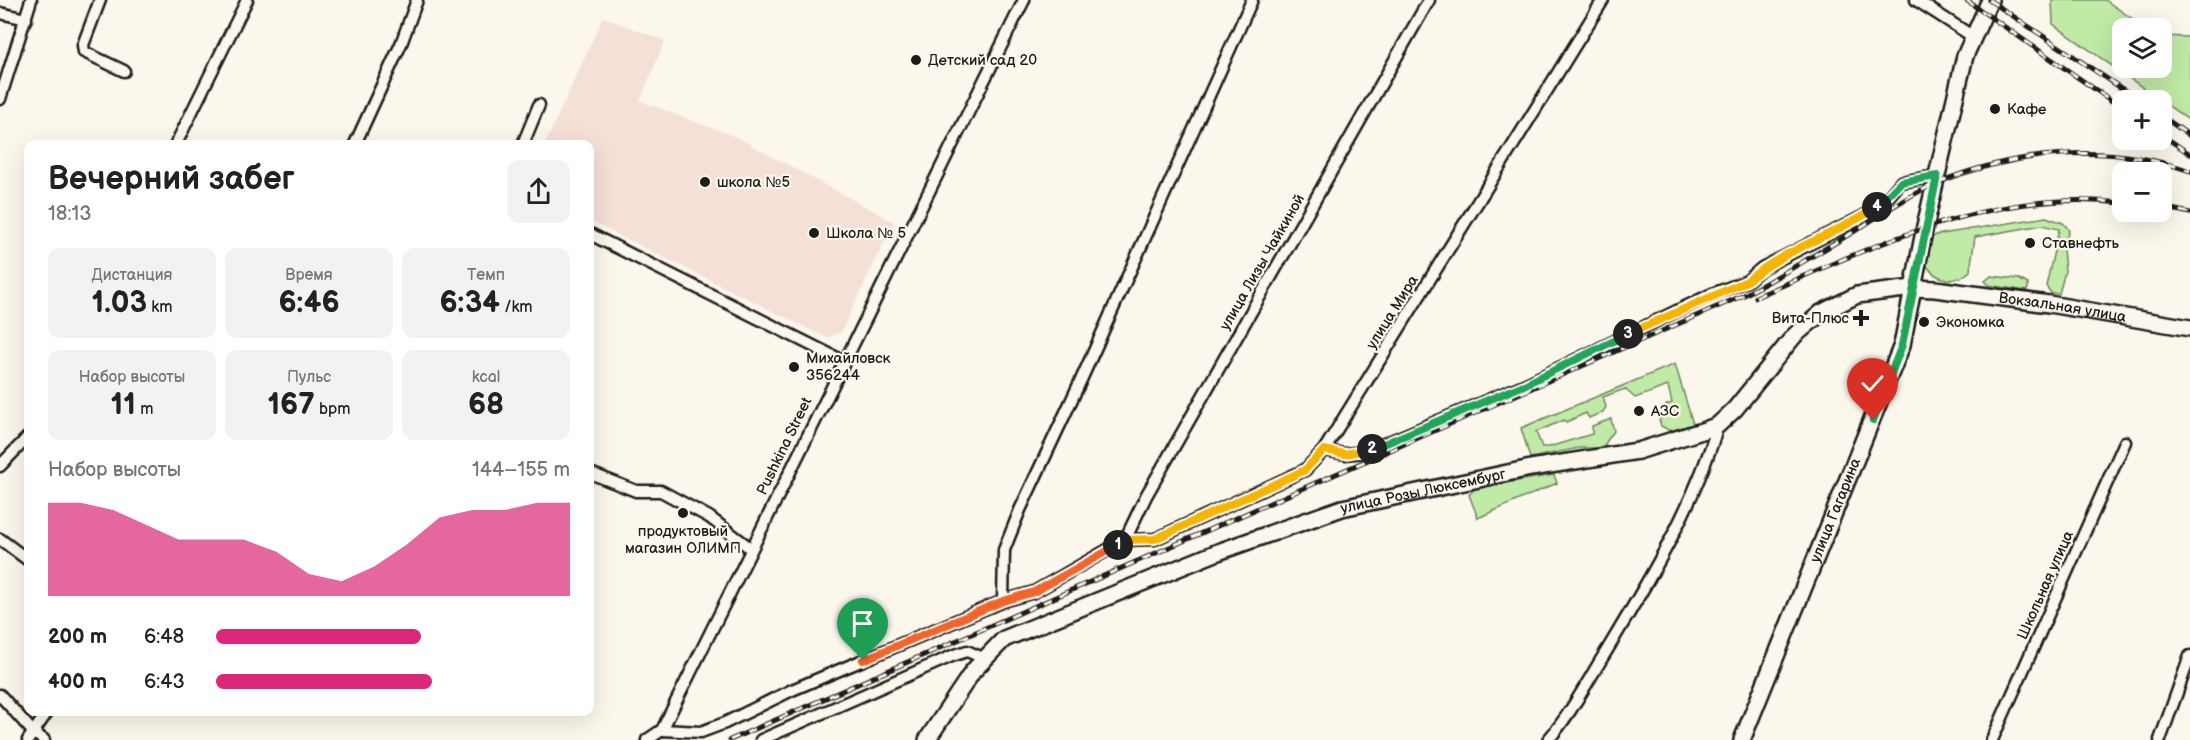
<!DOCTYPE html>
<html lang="ru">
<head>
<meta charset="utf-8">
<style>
  :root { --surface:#fff; --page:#f2f2f2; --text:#222; --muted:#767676; --accent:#db2777 }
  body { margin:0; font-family:"Balsamiq Sans",sans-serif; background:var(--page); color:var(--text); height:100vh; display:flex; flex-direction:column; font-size:22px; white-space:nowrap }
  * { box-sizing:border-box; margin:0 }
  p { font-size:20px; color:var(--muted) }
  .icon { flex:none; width:33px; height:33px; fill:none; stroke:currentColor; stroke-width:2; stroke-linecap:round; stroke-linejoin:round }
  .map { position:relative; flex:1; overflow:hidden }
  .drawer { position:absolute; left:24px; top:140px; width:570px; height:576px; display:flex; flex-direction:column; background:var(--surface); border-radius:12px; box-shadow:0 6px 24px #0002 }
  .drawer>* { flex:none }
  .buttons { position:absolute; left:2112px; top:18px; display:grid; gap:12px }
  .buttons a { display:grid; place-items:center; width:60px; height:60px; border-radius:12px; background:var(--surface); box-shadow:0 6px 24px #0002; font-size:30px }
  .pin { position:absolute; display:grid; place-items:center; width:51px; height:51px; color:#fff; margin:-62px -26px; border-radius:50% 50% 50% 0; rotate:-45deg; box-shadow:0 0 6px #0007 }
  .pin .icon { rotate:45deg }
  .km { position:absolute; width:30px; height:30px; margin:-15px; border-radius:50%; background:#222; color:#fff; font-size:16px; line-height:30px; text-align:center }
  .round { display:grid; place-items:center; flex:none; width:63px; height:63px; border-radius:12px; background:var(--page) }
  .overview { display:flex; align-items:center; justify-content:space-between; height:102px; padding:0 24px }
  h1 { font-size:33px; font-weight:600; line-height:45px }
  .figures { display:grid; grid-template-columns:repeat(3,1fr); gap:9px; height:102px; padding:6px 24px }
  .figures div { display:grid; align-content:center; border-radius:12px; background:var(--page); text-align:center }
  .figures b { font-size:30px; font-weight:600 }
  .figures small { font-size:16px; font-weight:400 }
  .figures p { font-size:16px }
  .chart { height:168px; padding:12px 24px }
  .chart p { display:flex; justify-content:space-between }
  .chart svg { width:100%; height:108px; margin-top:6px; fill:var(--accent); opacity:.7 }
  ul { padding:0 24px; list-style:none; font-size:20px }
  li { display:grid; grid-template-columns:96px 72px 1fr; align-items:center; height:45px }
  li i { height:15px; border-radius:8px; background:var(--accent) }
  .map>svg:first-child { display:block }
  .built { fill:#f4e0d7 }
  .green { fill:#c0eaa6; stroke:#6e8361; stroke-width:1.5 }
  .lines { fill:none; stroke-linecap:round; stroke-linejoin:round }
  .street-casing { stroke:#1c1c1c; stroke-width:15 }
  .secondary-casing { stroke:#1c1c1c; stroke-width:20 }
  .street { stroke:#fbf7ec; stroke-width:10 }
  .secondary { stroke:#fbf7ec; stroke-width:15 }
  .rail-casing { stroke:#1c1c1c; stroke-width:5 }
  .rail { stroke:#fbf7ec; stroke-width:3; stroke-dasharray:9; stroke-linecap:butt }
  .split-1-casing { stroke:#fff; stroke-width:12 }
  .split-2-casing { stroke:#fff; stroke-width:12 }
  .split-3-casing { stroke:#fff; stroke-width:12 }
  .split-4-casing { stroke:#fff; stroke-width:12 }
  .split-5-casing { stroke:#fff; stroke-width:12 }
  .split-1 { stroke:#f0652b; stroke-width:8 }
  .split-2 { stroke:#f5b400; stroke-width:8 }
  .split-3 { stroke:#22a559; stroke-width:8 }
  .split-4 { stroke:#f5b400; stroke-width:8 }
  .split-5 { stroke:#22a559; stroke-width:8 }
  .poi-dot { fill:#1c1c1c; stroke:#fbf7ec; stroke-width:2 }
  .labels { text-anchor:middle; stroke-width:4.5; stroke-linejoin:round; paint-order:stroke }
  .poi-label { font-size:15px; fill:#1c1c1c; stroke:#fbf7ec; text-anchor:start }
  .street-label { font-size:15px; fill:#1c1c1c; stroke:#fbf7ec }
</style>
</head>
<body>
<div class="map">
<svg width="2190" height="740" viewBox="0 0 2190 740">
  <rect width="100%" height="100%" fill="#fbf7ec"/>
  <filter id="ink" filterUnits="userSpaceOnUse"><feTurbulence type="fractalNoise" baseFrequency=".0167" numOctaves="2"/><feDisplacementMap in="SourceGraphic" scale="12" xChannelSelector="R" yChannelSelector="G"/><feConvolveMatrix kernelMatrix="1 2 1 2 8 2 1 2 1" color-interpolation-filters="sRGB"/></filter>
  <g filter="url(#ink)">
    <path class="built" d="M603,17l62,24 -25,60 96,36 158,85 -53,110 -14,6 -237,-117v-77h-45z"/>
    <g class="green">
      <path d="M2052,0h53l41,28h-24v40h40v-32l25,1 3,2v82l-137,-97z"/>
      <path d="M2046,217l17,6 6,7 -6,19 2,22 -6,23 -8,-1 -5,-7 13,-57 -17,-4 -67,12 -5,34c-14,13 -33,10 -43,-5v-24l9,-7z"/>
      <path d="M1991,276l28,3 9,5v5l-2,2 -37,-6 -4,-4z"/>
      <path d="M1675,364l18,60 -23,7 -9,-5 -2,-7 10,-4 -3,-10 6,-2 -4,-17 -33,12 -10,-9 -22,8 3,10 -3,5 -14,6 -3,-5 -20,9 -2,-2 -28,12 6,15h7l43,-13v-8l19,-7 3,12 -12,17h-23l-49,10 -9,-30z"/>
      <path d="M1554,475l3,8 -79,35 -9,-23 6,-7z"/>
    </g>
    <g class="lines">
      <defs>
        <g id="street">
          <path d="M100,0l-17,45 1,7 40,19"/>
          <path d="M1916,0l56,36"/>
          <path d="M0,13l26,6"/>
          <path d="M0,99l31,-99"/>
          <path d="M176,144l71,-144"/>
          <path d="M355,144l46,-100 16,-44"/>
          <path d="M523,144l16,-39"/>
          <path d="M590,234l253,127"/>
          <path d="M1324,450l21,4 20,-2 159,-67 188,-91 35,-13 15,-13 102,-52 20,-14 17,-20 36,-6"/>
          <path d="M0,466l28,-29"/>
          <path d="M590,473l46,18h25l48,26 41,31"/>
          <path d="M0,539l28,21"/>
          <path d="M1125,540l21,-44 283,-496"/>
          <path d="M1003,601l31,-9 91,-52 30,-1 150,-69 19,-20 279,-450"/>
          <path d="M0,695l34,38 10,7"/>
          <path d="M662,730l39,2 24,-9 67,-33 211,-89 1,-51 16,-40 61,-130 171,-380"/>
          <path d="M28,740l20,-29"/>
          <path d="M647,740l15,-10 362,-730"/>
          <path d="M761,740l191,-84 15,-5 16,7"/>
          <path d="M1548,740c22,-25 38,-56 56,-85 44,-73 90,-148 114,-230"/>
          <path d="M1992,740l133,-298"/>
          <path d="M2160,740l30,-84"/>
        </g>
        <g id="secondary">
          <path id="s1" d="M927,740l46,-69 31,-32 214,-87 124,-44 189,-40 107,-17 67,-21 13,-5 17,-16 59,-73 27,-23 36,-18 56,-7 22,1 114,15 141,24"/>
          <path id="s2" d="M1742,740l160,-395 23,-119 40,-170 25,-56"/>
        </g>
      </defs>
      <use href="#street" class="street-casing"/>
      <use href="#secondary" class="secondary-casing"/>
      <use href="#street" class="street"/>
      <use href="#secondary" class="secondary"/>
      <defs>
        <g id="rail">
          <path d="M1966,0l156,108"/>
          <path d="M1989,0l150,100"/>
          <path d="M2162,116l28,20"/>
          <path d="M2162,135l28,19"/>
          <path d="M2162,207l28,6"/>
          <path d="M1756,297c116,-50 236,-110 366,-94"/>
          <path d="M730,740l1014,-445c39,-21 76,-43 114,-66 25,-16 51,-34 79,-46 78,-32 172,-41 253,-12"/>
        </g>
      </defs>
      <use href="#rail" class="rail-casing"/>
      <use href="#rail" class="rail"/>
    </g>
  </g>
  <g class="lines" filter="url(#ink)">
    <defs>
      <path id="split-1" d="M863,660l140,-59 31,-9 84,-47"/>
      <path id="split-2" d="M1118,545l7,-5 30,-1 150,-69 19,-20 21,4 27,-5"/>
      <path id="split-3" d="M1372,449l152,-64 104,-51"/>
      <path id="split-4" d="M1628,334l119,-53c37,-32 89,-46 130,-74"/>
      <path id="split-5" d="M1873,420l29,-75 35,-169 -36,6 -24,25"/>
    </defs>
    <use href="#split-1" class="split-1-casing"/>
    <use href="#split-2" class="split-2-casing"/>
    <use href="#split-3" class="split-3-casing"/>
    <use href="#split-4" class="split-4-casing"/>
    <use href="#split-5" class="split-5-casing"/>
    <use href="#split-1" class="split-1"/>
    <use href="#split-2" class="split-2"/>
    <use href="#split-3" class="split-3"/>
    <use href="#split-4" class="split-4"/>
    <use href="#split-5" class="split-5"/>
  </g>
  <g class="poi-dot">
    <circle cx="916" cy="60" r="6"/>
    <circle cx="1995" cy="109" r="6"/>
    <circle cx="705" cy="182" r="6"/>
    <circle cx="814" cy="233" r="6"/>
    <circle cx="2030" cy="243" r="6"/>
    <path d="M1858 309h6v6h6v6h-6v6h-6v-6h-6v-6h6z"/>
    <circle cx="1924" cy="322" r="6"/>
    <circle cx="794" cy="367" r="6"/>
    <circle cx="1639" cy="411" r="6"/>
    <circle cx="683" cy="513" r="6"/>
  </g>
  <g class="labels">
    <g class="poi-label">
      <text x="928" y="65">Детский сад 20</text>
      <text x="2007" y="114">Кафе</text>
      <text x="717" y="187">школа №5</text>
      <text x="826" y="238">Школа № 5</text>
      <text x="2042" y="248">Ставнефть</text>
      <text x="1849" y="323" text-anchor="end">Вита-Плюс</text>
      <text x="1936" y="327">Экономка</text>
      <text x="806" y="363">Михайловск<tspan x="806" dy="17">356244</tspan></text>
      <text x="1651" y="416">АЗС</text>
      <text x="683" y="536" text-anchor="middle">продуктовый<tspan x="683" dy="17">магазин ОЛИМП</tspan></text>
    </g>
    <g class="street-label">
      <text transform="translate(1262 262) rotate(-60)" y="5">улица Лизы Чайкиной</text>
      <text dy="5" stroke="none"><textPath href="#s1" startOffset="1276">Вокзальная улица</textPath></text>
      <text transform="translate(1392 312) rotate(-58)" y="5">улица Мира</text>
      <text transform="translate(784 446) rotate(-64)" y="5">Pushkina Street</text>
      <text dy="5" stroke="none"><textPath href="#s1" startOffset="573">улица Розы Люксембург</textPath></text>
      <text dy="5" stroke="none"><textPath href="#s2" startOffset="248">улица Гагарина</textPath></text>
      <text transform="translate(2045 585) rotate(-66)" y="5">Школьная улица</text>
    </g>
  </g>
</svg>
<div class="buttons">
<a><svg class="icon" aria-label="layers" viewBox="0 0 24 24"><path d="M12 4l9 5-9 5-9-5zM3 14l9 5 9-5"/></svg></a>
<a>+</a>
<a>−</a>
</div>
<div class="pin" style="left:863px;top:660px;background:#1e9e55"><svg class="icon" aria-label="arrive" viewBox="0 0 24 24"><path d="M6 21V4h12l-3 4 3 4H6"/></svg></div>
<div class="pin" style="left:1873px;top:420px;background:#d93025"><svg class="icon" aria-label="check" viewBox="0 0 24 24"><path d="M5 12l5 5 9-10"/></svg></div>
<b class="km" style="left:1118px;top:545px">1</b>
<b class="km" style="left:1372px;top:449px">2</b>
<b class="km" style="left:1628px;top:334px">3</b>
<b class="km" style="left:1877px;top:207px">4</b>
<section class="drawer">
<div class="overview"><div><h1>Вечерний забег</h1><p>18:13</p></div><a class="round"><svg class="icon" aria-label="share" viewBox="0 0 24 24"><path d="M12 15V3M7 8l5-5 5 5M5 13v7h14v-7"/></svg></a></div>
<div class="figures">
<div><p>Дистанция</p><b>1.03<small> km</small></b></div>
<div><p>Время</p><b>6:46</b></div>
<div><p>Темп</p><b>6:34<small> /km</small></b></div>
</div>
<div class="figures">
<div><p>Набор высоты</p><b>11<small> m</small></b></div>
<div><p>Пульс</p><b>167<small> bpm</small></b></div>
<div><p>kcal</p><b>68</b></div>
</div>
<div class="chart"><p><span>Набор высоты</span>144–155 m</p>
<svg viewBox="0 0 160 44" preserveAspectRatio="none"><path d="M0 44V6L10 6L20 9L30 15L40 21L50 21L60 21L70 26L80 35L90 38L100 32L110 23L120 12L130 9L140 9L150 6L160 6V44z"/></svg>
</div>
<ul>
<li><b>200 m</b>6:48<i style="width:58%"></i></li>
<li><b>400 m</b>6:43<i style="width:61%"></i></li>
</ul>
</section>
</div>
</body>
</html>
